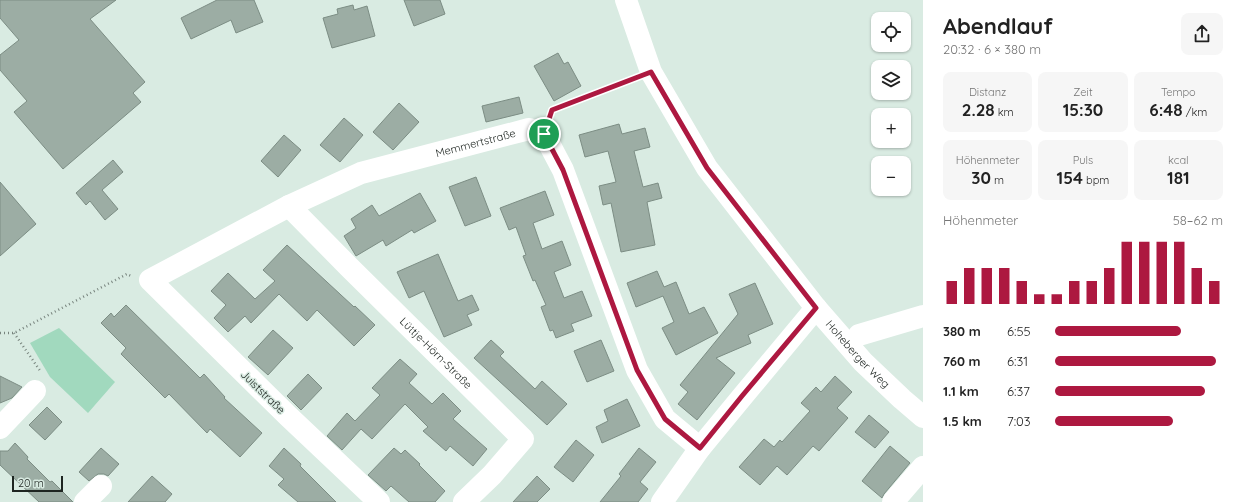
<!DOCTYPE html>
<html lang="de">
<head>
<meta charset="utf-8">
<style>
  :root { --surface:#fff; --page:#f6f6f6; --text:#222; --muted:#767676; --accent:#ad1840 }
  body { margin:0; font-family:Quicksand,sans-serif; background:var(--page); color:var(--text); height:100vh; display:flex; flex-direction:column; font-size:15px; white-space:nowrap }
  * { box-sizing:border-box; margin:0 }
  p { font-size:13px; color:var(--muted) }
  .icon { flex:none; width:22px; height:22px; fill:none; stroke:currentColor; stroke-width:2; stroke-linecap:round; stroke-linejoin:round }
  .map { position:relative; flex:1; overflow:hidden }
  .drawer { display:flex; flex-direction:column; background:var(--surface); width:320px }
  .drawer>* { flex:none }
  .controls { position:absolute; left:871px; top:12px; display:grid; gap:8px }
  .controls a { display:grid; place-items:center; width:40px; height:40px; border-radius:8px; background:var(--surface); box-shadow:0 1px 3px #0004; font-size:20px }
  .scale { position:absolute; left:12px; bottom:10px; width:51px; box-sizing:border-box; padding-left:4px; border:2px solid #1e2521; border-top:0; font-size:11px; line-height:14px; white-space:nowrap; color:#1e2521; -webkit-text-stroke:3px #d9ebe2; paint-order:stroke }
  .pin { position:absolute; display:grid; place-items:center; width:34px; height:34px; color:#fff; margin:-17px; border:2px solid #fff; border-radius:50%; box-shadow:0 1px 4px #0007 }
  .round { display:grid; place-items:center; flex:none; width:42px; height:42px; border-radius:8px; background:var(--page) }
  .headline { display:flex; align-items:center; justify-content:space-between; height:68px; padding:0 20px }
  h1 { font-size:22px; font-weight:800; line-height:30px }
  .stats { display:grid; grid-template-columns:repeat(3,1fr); gap:6px; height:68px; padding:4px 20px }
  .stats div { display:grid; align-content:center; border-radius:8px; background:var(--page); text-align:center }
  .stats b { font-size:17px; font-weight:800 }
  .stats small { font-size:11px; font-weight:400 }
  .stats p { font-size:11px }
  .chart { height:112px; padding:8px 20px }
  .chart p { display:flex; justify-content:space-between }
  .chart svg { width:100%; height:72px; margin-top:4px; stroke:var(--accent); stroke-width:6 }
  ul { padding:0 20px; list-style:none; font-size:13px }
  li { display:grid; grid-template-columns:64px 48px 1fr; align-items:center; height:30px }
  li i { height:10px; border-radius:5px; background:var(--accent) }
  main { display:flex; flex:1; min-height:0 }
  .map>svg:first-child { display:block }
  .green { fill:#a1d9be }
  .building { fill:#9cada4; stroke:#7c8d84 }
  .lines { fill:none; stroke-linecap:round; stroke-linejoin:round }
  .path { stroke:#78847e; stroke-width:2.5; stroke-dasharray:1 3; stroke-linecap:butt }
  .minor { stroke:#fff; stroke-width:22 }
  .route-casing { stroke:#fff; stroke-width:8 }
  .route { stroke:#ad1840; stroke-width:5 }
  .labels { text-anchor:middle; stroke-width:3; stroke-linejoin:round; paint-order:stroke }
  .street-label { font-size:11px; fill:#1e2521; stroke:#d9ebe2 }
</style>
</head>
<body>
<main>
<div class="map">
<svg width="923" height="502" viewBox="0 0 923 502">
  <rect width="100%" height="100%" fill="#d9ebe2"/>
  <path class="green" d="M59,328l56,54 -27,31 -38,-36 -20,-34z"/>
  <g class="building">
    <path d="M0,0h116l-26,19 55,63 -12,11 8,9 -78,67 -49,-57 13,-11 -27,-31v-15l19,-15 -19,-22z"/>
    <path d="M217,0h37l9,22 -27,11 -5,-13 -40,19 -10,-21z"/>
    <path d="M404,0h36l5,14 -31,12z"/>
    <path d="M353,5l1,5 13,-4 8,30 -43,12 -9,-30 15,-4 -1,-5z"/>
    <path d="M558,53l6,11 4,-2 13,24 -27,15 -20,-35z"/>
    <path d="M519,97l4,16 -37,9 -4,-16z"/>
    <path d="M399,103l20,19 -26,28 -20,-18z"/>
    <path d="M344,118l19,17 -23,27 -20,-17z"/>
    <path d="M619,124l3,10 23,-6 5,19 -16,4 9,36 15,-4 4,15 -15,4 8,43 -34,7 -10,-49 -8,2 -4,-19 17,-4 -8,-31 -23,6 -6,-22z"/>
    <path d="M284,135l17,15 -23,27 -17,-16z"/>
    <path d="M113,160l10,12 -21,18 16,19 -13,11 -15,-19 -4,4 -10,-12z"/>
    <path d="M476,177l15,39 -26,10 -16,-39z"/>
    <path d="M0,182l36,42 -36,32z"/>
    <path d="M545,191l9,24 -21,8 9,26 20,-8 9,24 -17,7 10,26 18,-7 10,25 -21,8 3,7 -18,7 -3,-8 -3,1 -9,-24 5,-2 -11,-25 -2,1 -10,-25 3,-1 -10,-28 -7,3 -9,-22z"/>
    <path d="M420,193l16,28 -22,12 -2,-3 -26,16 -3,-6 -27,16 -12,-20 12,-8 -5,-9 21,-14 7,11z"/>
    <path d="M287,245l67,62 1,-1 20,19 -21,21 -37,-36 -10,11 -28,-27 -28,29 -6,-7 -17,16 -14,-14 12,-13 -15,-14 17,-18 27,26 20,-18 -12,-11z"/>
    <path d="M438,254l20,47 14,-6 7,15 -12,5 5,10 -28,12 -20,-46 -15,7 -12,-26z"/>
    <path d="M657,271l7,16 12,-5 13,32 15,-7 14,26 -42,22 -14,-27 12,-6 -11,-26 -27,11 -9,-24z"/>
    <path d="M755,283l18,41 -25,11 3,8 -35,15 19,15 -38,47 -19,-16 10,-12 -8,-7 58,-71 -9,-20z"/>
    <path d="M126,305l74,73 4,-4 21,23 -1,1 38,35 -22,24 -30,-28 -3,4 -38,-39 -4,4 -44,-44 5,-6 -25,-25 10,-10 3,4z"/>
    <path d="M273,330l20,18 -25,27 -20,-18z"/>
    <path d="M491,340l13,12 -4,4 35,33 7,-8 25,23 -20,21 -73,-67z"/>
    <path d="M601,340l13,31 -27,11 -13,-31z"/>
    <path d="M400,359l17,15 -8,9 23,21 11,-11 18,18 -8,8 34,30 -14,17 -23,-20 -4,5 -23,-20 5,-4 -23,-23 -33,35 -11,-10 -19,21 -15,-14 20,-23 8,8 25,-26 -8,-7z"/>
    <path d="M308,374l14,14 -21,22 -14,-14z"/>
    <path d="M0,376l22,11 -10,11 -12,5z"/>
    <path d="M835,376l17,16 -15,16 11,10 -29,33 -6,-5 -26,29 -10,-9 -17,19 -21,-18 25,-28 10,8 6,-7 2,2 28,-31 -9,-8 15,-16 5,5z"/>
    <path d="M627,399l13,27 -38,17 -6,-16 12,-6 -4,-11z"/>
    <path d="M47,407l15,15 -17,18 -16,-15z"/>
    <path d="M869,415l20,17 -14,16 -20,-16z"/>
    <path d="M576,440l18,15 -21,27 -19,-15z"/>
    <path d="M15,443l13,14 -1,2 23,23 2,-1 21,21h-34l-39,-37v-14h8z"/>
    <path d="M890,446l20,17 -26,31 -2,4 -20,-17z"/>
    <path d="M101,448l18,16 -11,12 -4,-2h-6l-9,7 -10,-9z"/>
    <path d="M284,448l17,16 -1,2 36,36h-38l-20,-17 6,-6 -15,-13z"/>
    <path d="M394,448l7,6 4,-4 15,14 -1,1 26,26 -10,11h-26l-18,-16 -5,5 -18,-16z"/>
    <path d="M639,448l17,14 -16,20 8,7 -10,13h-38l21,-26 -2,-2z"/>
    <path d="M152,476l20,18 -7,8h-37z"/>
    <path d="M537,476l13,13 -13,13h-24z"/>
  </g>
  <g class="lines">
    <g class="path">
      <path d="M550,116l2,-6 81,-31"/>
      <path d="M0,333h14l113,-59 4,2"/>
      <path d="M14,333l27,39"/>
    </g>
    <g class="minor">
      <path id="s1" d="M626,0l25,72 56,96 109,140 47,54 39,37 21,18"/>
      <path id="s2" d="M289,206l60,61 174,172 -31,36 -28,27"/>
      <path d="M859,335l64,-19"/>
      <path d="M0,428l35,-37"/>
      <path d="M85,502l16,-16"/>
      <path id="s3" d="M379,502l-91,-86 -138,-136 139,-74 72,-33 168,-44 15,5 19,36 74,200 28,49 35,29"/>
      <path d="M662,502l38,-54 42,-51 74,-89"/>
      <path d="M893,502l30,-35"/>
    </g>
  </g>
  <g class="lines">
    <defs>
      <path id="route" d="M651,72l56,96 109,140 -74,88 -42,52 -35,-29 -28,-49 -74,-200 -19,-36 8,-24z"/>
    </defs>
    <use href="#route" class="route-casing"/>
    <use href="#route" class="route"/>
  </g>
  <g class="labels">
    <g class="street-label">
      <text dy="4" stroke="none"><textPath href="#s3" startOffset="674">Memmertstraße</textPath></text>
      <text dy="4" stroke="none"><textPath href="#s2" startOffset="208">Lüttje-Hörn-Straße</textPath></text>
      <text dy="4" stroke="none"><textPath href="#s1" startOffset="427">Hoheberger Weg</textPath></text>
      <text transform="translate(263 392) rotate(44)" y="4">Juiststraße</text>
    </g>
  </g>
</svg>
<div class="controls">
<a><svg class="icon" aria-label="locate" viewBox="0 0 24 24"><circle cx="12" cy="12" r="6"/><path d="M12 2v4M12 18v4M2 12h4M18 12h4"/></svg></a>
<a><svg class="icon" aria-label="layers" viewBox="0 0 24 24"><path d="M12 4l9 5-9 5-9-5zM3 14l9 5 9-5"/></svg></a>
<a>+</a>
<a>−</a>
</div>
<div class="scale">20 m</div>
<div class="pin" style="left:544px;top:134px;background:#1e9e55"><svg class="icon" aria-label="arrive" viewBox="0 0 24 24"><path d="M6 21V4h12l-3 4 3 4H6"/></svg></div>
</div>
<section class="drawer">
<div class="headline"><div><h1>Abendlauf</h1><p>20:32 · 6 × 380 m</p></div><a class="round"><svg class="icon" aria-label="share" viewBox="0 0 24 24"><path d="M12 15V3M7 8l5-5 5 5M5 13v7h14v-7"/></svg></a></div>
<div class="stats">
<div><p>Distanz</p><b>2.28<small> km</small></b></div>
<div><p>Zeit</p><b>15:30</b></div>
<div><p>Tempo</p><b>6:48<small> /km</small></b></div>
</div>
<div class="stats">
<div><p>Höhenmeter</p><b>30<small> m</small></b></div>
<div><p>Puls</p><b>154<small> bpm</small></b></div>
<div><p>kcal</p><b>181</b></div>
</div>
<div class="chart"><p><span>Höhenmeter</span>58–62 m</p>
<svg viewBox="0 0 160 44" preserveAspectRatio="none"><path d="M5 44V30M15 44V22M25 44V22M35 44V22M45 44V30M55 44V38M65 44V38M75 44V30M85 44V30M95 44V22M105 44V6M115 44V6M125 44V6M135 44V6M145 44V22M155 44V30"/></svg>
</div>
<ul>
<li><b>380 m</b>6:55<i style="width:75%"></i></li>
<li><b>760 m</b>6:31<i style="width:96%"></i></li>
<li><b>1.1 km</b>6:37<i style="width:89%"></i></li>
<li><b>1.5 km</b>7:03<i style="width:70%"></i></li>
</ul>
</section>
</main>
</body>
</html>
